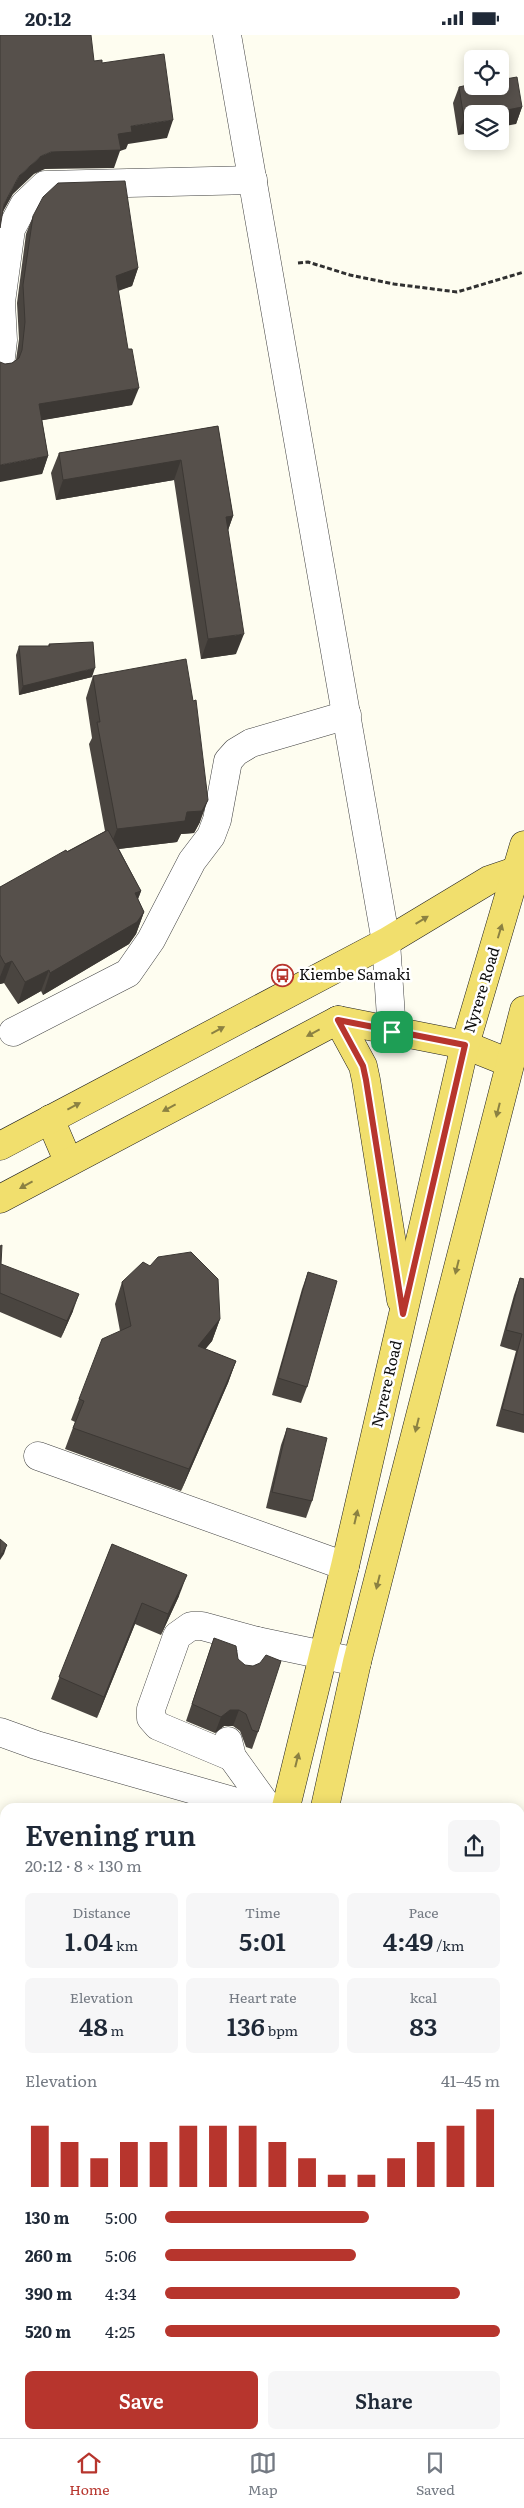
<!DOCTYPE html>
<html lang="en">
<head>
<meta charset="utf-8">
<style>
  :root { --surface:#fff; --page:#f6f6f7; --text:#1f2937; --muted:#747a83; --line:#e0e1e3; --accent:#b7352d }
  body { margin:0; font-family:Literata,serif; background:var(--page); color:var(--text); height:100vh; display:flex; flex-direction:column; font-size:19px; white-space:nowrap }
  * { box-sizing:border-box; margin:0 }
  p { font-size:16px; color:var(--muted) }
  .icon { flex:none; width:28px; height:28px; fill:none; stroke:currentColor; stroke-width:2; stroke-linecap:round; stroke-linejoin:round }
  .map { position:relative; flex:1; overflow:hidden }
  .sheet { position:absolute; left:0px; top:1768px; width:525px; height:636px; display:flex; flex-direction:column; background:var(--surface); border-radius:15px 15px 0 0; box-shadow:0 2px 12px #0003 }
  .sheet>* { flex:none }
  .controls { position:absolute; left:464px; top:15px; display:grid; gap:10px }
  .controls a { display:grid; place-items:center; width:45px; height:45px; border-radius:8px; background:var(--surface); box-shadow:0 2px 12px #0003; font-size:25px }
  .pin { position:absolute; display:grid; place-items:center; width:42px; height:42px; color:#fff; margin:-21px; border-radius:10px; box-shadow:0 2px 8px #0006 }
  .round { display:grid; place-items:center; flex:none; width:52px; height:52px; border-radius:8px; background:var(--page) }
  .headline { display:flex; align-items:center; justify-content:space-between; height:85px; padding:0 25px }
  h1 { font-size:28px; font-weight:600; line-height:38px }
  .figures { display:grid; grid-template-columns:repeat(3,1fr); gap:8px; height:85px; padding:5px 25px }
  .figures div { display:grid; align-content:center; border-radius:8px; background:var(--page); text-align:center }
  .figures b { font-size:25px; font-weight:600 }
  .figures small { font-size:14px; font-weight:400 }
  .figures p { font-size:14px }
  .chart { height:140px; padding:10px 25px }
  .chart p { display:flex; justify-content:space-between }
  .chart svg { width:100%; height:90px; margin-top:5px; stroke:var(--accent); stroke-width:6 }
  .action { display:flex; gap:10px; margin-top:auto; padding:10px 25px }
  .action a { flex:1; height:58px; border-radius:8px; background:var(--accent); color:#fff; font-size:20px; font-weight:600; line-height:58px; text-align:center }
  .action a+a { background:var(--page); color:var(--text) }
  ul { padding:0 25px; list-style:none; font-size:16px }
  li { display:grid; grid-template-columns:80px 60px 1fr; align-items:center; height:38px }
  li i { height:12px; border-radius:6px; background:var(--accent) }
  .status { display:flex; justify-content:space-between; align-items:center; height:35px; padding:0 25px; background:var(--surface); direction:ltr }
  .status svg { height:14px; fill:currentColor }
  .dock { display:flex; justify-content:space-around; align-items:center; height:70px; border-top:1px solid var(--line); background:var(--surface); font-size:14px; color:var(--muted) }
  .dock a { display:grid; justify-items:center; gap:2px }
  .dock .selected { color:var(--accent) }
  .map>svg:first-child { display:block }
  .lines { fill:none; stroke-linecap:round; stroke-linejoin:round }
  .minor-casing { stroke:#414141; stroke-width:29 }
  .major-casing { stroke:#1f1f1f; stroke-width:29 }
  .path { stroke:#303030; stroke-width:3; stroke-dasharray:5 2.5; stroke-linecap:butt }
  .minor { stroke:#fff; stroke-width:28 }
  .major { stroke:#f1df6d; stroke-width:28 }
  .wall { fill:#4a4540 }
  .shaded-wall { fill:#3c3834 }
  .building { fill:#56504b; stroke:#3c3834 }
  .oneway { fill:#8b8142 }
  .route-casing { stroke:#fff; stroke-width:10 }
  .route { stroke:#b7352d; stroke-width:6 }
  .labels { text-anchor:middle; stroke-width:5; stroke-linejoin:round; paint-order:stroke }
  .poi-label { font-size:15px; fill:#0e0e0e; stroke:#fff; text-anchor:start }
  .street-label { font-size:15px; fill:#0e0e0e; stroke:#fff }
</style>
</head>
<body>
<div class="status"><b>20:12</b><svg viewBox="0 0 49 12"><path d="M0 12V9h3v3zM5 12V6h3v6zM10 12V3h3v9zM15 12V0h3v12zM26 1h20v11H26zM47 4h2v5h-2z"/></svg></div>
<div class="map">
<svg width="524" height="2403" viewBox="0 0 524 2403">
  <rect width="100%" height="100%" fill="#fefdf0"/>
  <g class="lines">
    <defs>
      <g id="minor">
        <path d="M227,0l159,907 6,90"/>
        <path d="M0,331l3,-26 -2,-38 10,-73 13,-24 21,-20 208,-5"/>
        <path d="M13,997l115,-59 23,-33 41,-79 19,-25 6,-16 11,-59 8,-9 15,-9 96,-28"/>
        <path d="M38,1421l307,110"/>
        <path d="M245,1632l12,-26 100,21"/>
        <path d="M0,1697l36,13 218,62"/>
        <path d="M228,1706l4,16 36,50"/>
        <path d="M232,1722l-74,-31 -7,-8v-9l26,-73 14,-10h11l55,15"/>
        <path d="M0,1908l5,3"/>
        <path d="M0,2006l5,2"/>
        <path d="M0,2316l5,1"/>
        <path d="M6,2403l1,-4"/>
      </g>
      <g id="major">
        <path d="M338,985l25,46 3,14 35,220"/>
        <path d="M50,1084l18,42"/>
        <path d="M0,1111l386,-204 103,-62 29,-10 6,2"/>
        <path d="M0,1164l338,-179 127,25 45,18"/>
        <path d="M286,1772l59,-241 120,-521 59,-200"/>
        <path d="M325,1772l32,-145 167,-652"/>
        <path d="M141,2403l1,-4"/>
        <path d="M178,2403l1,-4"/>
      </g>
    </defs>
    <use href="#minor" class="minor-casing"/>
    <use href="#major" class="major-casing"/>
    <path class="path" d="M298,228l10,-1 42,13 44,9 63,8 67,-20"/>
    <use href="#minor" class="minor"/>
    <use href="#major" class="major"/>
  </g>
  <g class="wall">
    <path d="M459,52l63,20 -6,17 -16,-10 -42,21 -5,-32z"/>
    <path d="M33,181l105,52 -6,18 -14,4 14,115 -90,15 6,36 -6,18 -37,-110 7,-1 4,-3 3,-21 -2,-36 9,-69z"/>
    <path d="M218,391l15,90 -5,14 8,124 -35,5 -27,-179 -118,20 -5,-27 8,-20z"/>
    <path d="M49,609l43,33 -73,18 -3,-40 3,-9h29z"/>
    <path d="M93,641l107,146 -6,11 -13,1 -4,8 -58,7 22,42 -3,8 6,13 -8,22 -7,10 -86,51 -2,-4 -23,13 -14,-21 -4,1v-97l105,-56 -16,-87 3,-6 -6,-40z"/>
    <path d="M0,1211l1,18 72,47 -12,27 -61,-26z"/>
    <path d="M308,1237l-1,115 -6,16 -29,-8 30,-106z"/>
    <path d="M520,1243l4,1v154l-28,-7 20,-75 -16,-5 14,-51z"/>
    <path d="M122,1247l98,37 -8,22 -7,8 31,12 -8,22 -47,108 -116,-42 10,-27 -4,-2 8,-21 41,-68 -5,-27z"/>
    <path d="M287,1393l25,73 -6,17 -40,-10 15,-63z"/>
    <path d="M112,1509l67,52 -18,39 -26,-11 -38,94 -46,-19z"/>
    <path d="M214,1603l24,21 20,73 -6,17 -6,-2 -6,-16 -7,-5h-9l-9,7 -29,-12z"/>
    <path d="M520,2145l4,1v91l-4,-1z"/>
    <path d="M331,2399h189l4,4h-194z"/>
  </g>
  <g class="shaded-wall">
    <path d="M522,72l-6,17 -16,3v-13h-4l6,-3z"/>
    <path d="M472,82v16l-14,2 6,-16z"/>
    <path d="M173,85l-6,18 -39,6 -2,5 -6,2 -6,17 -69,1 -11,5 -21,20 -13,23 4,-13 15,-28 22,-20 10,-4 67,-18 13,-8z"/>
    <path d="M138,233l-6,18 -22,8 6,-18z"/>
    <path d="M139,353l-7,17 -100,17 7,-18z"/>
    <path d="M48,421l-6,18 -42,8v-17z"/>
    <path d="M181,425l-7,20 -118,20 7,-20z"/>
    <path d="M233,481l-7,20v-19z"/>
    <path d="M244,599l-8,20 -35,5 7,-20z"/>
    <path d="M95,633l-3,9 -73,18 4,-9z"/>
    <path d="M208,765l-8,22 -6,11 -13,1 -4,8 -68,8 8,-21 70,-17z"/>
    <path d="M141,856l-8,21 2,-19z"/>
    <path d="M144,877l-8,22 -7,10 -86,51 7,-22z"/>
    <path d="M12,926l-8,22 -4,1v-7l5,-13z"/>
    <path d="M49,935l-8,21 -23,13 7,-22z"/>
    <path d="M79,1259l-6,17 -12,27 6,-17z"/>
    <path d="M220,1284l-8,22 -21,26 7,-21z"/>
    <path d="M236,1326l-8,22 -47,108 8,-22z"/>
    <path d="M7,1510l-3,9 -4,6v-4z"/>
    <path d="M187,1540l-8,21 -18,39 7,-21z"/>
    <path d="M142,1568l-7,21 -38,94 7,-21z"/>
    <path d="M230,1675h9l-6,16h-9l-9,7 6,-16z"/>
    <path d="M5,2083v8l-5,7v-7z"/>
  </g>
  <g class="building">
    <path d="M0,0h91l3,26 8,-1v3l62,-9 9,66 -42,6 1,6 -14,2 3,16 -70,2 -10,4 -22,20 -15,28 -4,24z"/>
    <path d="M517,42l5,30 -20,4 1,2 -7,1h-24v3l-8,2 -5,-32 13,-3v2h28v-6z"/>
    <path d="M125,146l13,87 -22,8 12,73h4l7,39 -100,16 9,52 -48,9v-103l5,2 7,-1 7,-5 3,-8 3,-28 -2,-37 10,-69 10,-19 15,-14z"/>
    <path d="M218,391l15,90 -7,1 18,117 -36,5 -27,-179 -118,20 -4,-27z"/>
    <path d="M93,607l2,26 -72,18 -4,-40h31l-1,-2z"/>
    <path d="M186,624l7,42 3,-1 12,100 -6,11 -15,1 -2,9 -68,8 -20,-107h3l-7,-46z"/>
    <path d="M108,795l33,61 -6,2 9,19 -7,10 -87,51 -1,-3 -24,12 -13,-21 -7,3 -5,-9v-68l66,-37 1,2z"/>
    <path d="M2,1210l-1,19 78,30 -12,27 -67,-28v-47z"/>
    <path d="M191,1217l27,27 2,40 -22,27 38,15 -47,108 -116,-41 11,-27 -5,-2 23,-60 29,-13 -9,-44 21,-20 7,4 8,-9z"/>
    <path d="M308,1237l29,9 -30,106 -29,-9z"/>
    <path d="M520,1243l4,1v136l-22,-6 20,-75 -16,-4z"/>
    <path d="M287,1393l40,10 -15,63 -40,-9z"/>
    <path d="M0,1504l7,6 -7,11z"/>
    <path d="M112,1509l75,31 -19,39 -26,-11 -38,94 -45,-20z"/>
    <path d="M214,1603l22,8 2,13 7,6 8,1 7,-3 6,-8 15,6 -23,71 -6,-2 -6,-16 -7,-4h-9l-9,7 -29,-13z"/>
    <path d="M0,2024l5,4v55l-5,8z"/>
    <path d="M520,2145l4,1v66l-4,-1z"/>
    <path d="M520,2379l4,1v23h-131l-3,-1 -1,1h-36l-17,-4h184z"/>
  </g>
  <defs><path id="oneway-solid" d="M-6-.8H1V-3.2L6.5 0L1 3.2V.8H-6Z" transform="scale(1.25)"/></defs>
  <g class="oneway">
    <use href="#oneway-solid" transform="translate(422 885) rotate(-31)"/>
    <use href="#oneway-solid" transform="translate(500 896) rotate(-73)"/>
    <use href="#oneway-solid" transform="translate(218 995) rotate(-28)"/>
    <use href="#oneway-solid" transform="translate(313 998) rotate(152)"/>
    <use href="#oneway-solid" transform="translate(74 1071) rotate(-28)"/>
    <use href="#oneway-solid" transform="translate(169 1073) rotate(152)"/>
    <use href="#oneway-solid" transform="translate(498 1075) rotate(104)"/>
    <use href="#oneway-solid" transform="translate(26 1150) rotate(151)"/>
    <use href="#oneway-solid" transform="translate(457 1232) rotate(104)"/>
    <use href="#oneway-solid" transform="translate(417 1390) rotate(104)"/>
    <use href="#oneway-solid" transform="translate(356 1482) rotate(-77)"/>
    <use href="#oneway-solid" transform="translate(378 1547) rotate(104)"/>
    <use href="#oneway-solid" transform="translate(297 1725) rotate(-76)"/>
  </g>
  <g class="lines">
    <defs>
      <path id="route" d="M338,985l127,25 -62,269 -37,-234 -3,-14z"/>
    </defs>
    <use href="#route" class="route-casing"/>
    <use href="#route" class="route"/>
  </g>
  <defs>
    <symbol id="bus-ring" viewBox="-11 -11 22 22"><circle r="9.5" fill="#fff" stroke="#b7352d" stroke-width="1.5"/><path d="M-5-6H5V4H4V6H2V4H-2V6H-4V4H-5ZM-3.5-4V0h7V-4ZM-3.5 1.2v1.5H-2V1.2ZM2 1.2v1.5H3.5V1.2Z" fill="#b7352d"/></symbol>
  </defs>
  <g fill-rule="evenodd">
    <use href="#bus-ring" x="270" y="928" width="25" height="25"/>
  </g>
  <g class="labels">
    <g class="poi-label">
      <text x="299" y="945">Kiembe Samaki</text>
    </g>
    <g class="street-label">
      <text transform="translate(482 955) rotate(-73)" y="5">Nyrere Road</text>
      <text transform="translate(387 1349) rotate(-77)" y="5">Nyrere Road</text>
    </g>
  </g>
</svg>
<div class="controls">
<a><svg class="icon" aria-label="locate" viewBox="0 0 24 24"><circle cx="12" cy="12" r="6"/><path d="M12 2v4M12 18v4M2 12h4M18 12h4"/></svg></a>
<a><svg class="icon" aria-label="layers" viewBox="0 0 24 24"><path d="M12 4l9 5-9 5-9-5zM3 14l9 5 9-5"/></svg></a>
</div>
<div class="pin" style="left:392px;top:997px;background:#1e9e55"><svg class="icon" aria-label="arrive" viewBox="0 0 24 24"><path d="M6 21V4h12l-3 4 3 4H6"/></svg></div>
<section class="sheet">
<div class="headline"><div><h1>Evening run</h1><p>20:12 · 8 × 130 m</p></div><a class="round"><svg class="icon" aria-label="share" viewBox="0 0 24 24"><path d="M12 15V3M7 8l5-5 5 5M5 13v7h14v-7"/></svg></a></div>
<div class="figures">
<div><p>Distance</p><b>1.04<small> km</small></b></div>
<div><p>Time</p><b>5:01</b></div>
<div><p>Pace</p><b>4:49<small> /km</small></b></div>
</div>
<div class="figures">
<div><p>Elevation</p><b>48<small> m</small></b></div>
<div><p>Heart rate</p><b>136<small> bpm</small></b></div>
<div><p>kcal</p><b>83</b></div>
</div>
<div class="chart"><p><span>Elevation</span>41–45 m</p>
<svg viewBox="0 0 160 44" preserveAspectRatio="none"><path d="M5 44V14M15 44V22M25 44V30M35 44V22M45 44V22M55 44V14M65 44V14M75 44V14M85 44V22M95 44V30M105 44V38M115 44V38M125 44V30M135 44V22M145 44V14M155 44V6"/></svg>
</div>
<ul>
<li><b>130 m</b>5:00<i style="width:61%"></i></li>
<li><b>260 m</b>5:06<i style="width:57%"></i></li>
<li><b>390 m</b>4:34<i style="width:88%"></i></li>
<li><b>520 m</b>4:25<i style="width:100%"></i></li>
</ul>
<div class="action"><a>Save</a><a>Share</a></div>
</section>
</div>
<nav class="dock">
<a class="selected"><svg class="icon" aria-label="home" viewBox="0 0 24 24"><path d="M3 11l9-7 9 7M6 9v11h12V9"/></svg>Home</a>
<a><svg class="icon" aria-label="map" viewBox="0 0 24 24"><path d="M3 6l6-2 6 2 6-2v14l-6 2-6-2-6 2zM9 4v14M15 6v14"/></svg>Map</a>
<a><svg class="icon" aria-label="saved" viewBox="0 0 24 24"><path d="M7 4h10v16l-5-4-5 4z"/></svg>Saved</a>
</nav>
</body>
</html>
